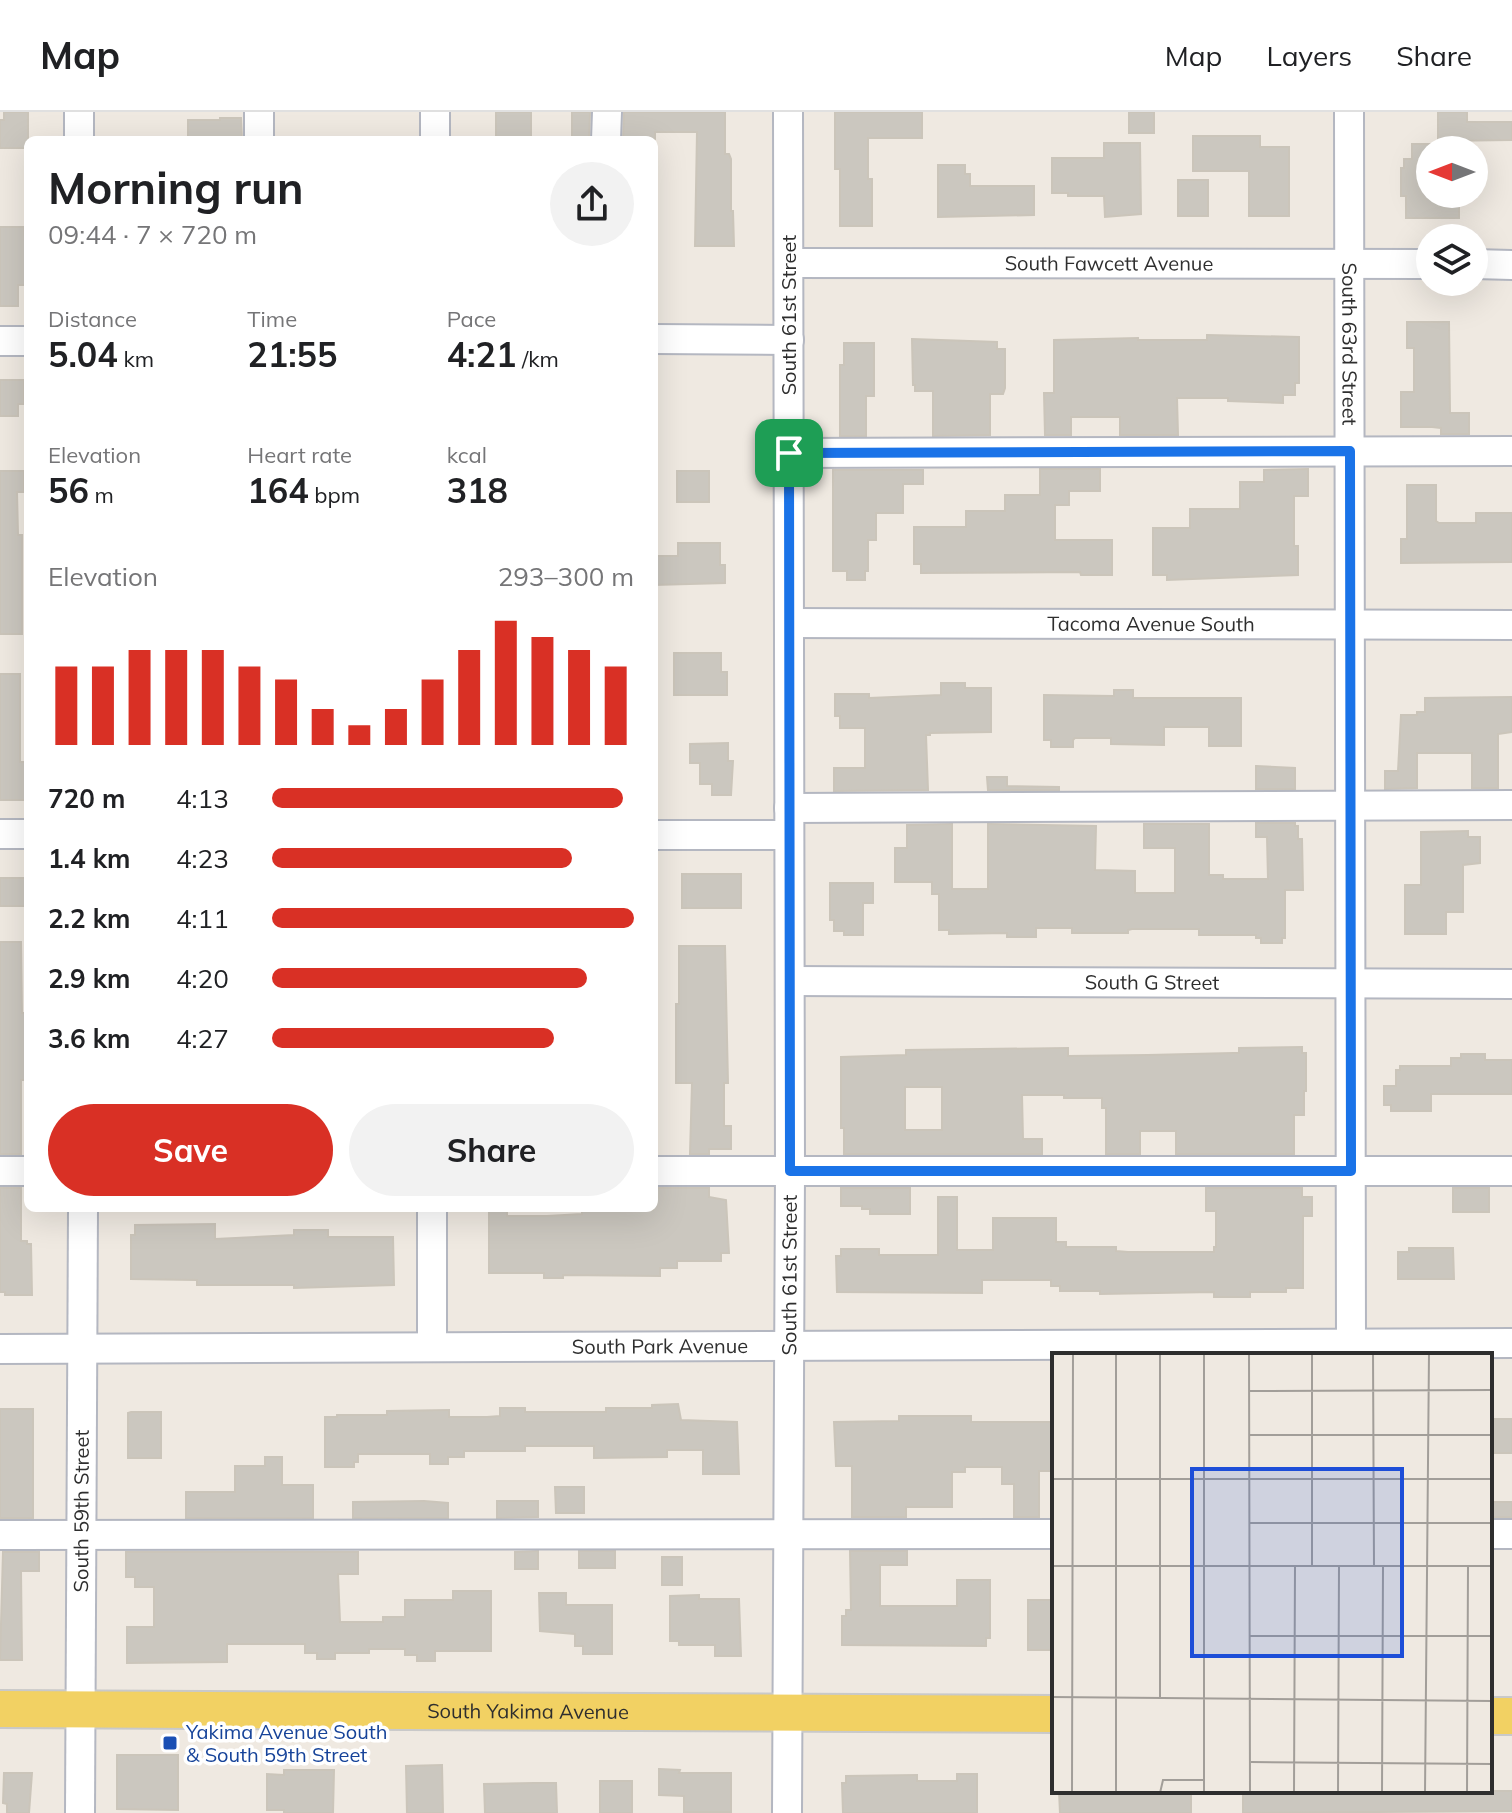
<!DOCTYPE html>
<html lang="en">
<head>
<meta charset="utf-8">
<style>
  :root { --surface:#fff; --page:#f2f2f2; --text:#202124; --muted:#757577; --line:#e0e0e0; --accent:#d93025 }
  body { margin:0; font-family:Mulish,sans-serif; background:var(--page); color:var(--text); height:100vh; display:flex; flex-direction:column; font-size:30px; white-space:nowrap }
  * { box-sizing:border-box; margin:0 }
  p { font-size:26px; color:var(--muted) }
  .icon { flex:none; width:44px; height:44px; fill:none; stroke:currentColor; stroke-width:2; stroke-linecap:round; stroke-linejoin:round }
  .map { position:relative; flex:1; overflow:hidden }
  .details { position:absolute; left:24px; top:24px; width:634px; height:1076px; display:flex; flex-direction:column; background:var(--surface); border-radius:12px; box-shadow:0 8px 32px #0002 }
  .details>* { flex:none }
  .needle { width:52px; rotate:270deg }
  .buttons { position:absolute; left:1416px; top:24px; display:grid; gap:16px }
  .buttons a { display:grid; place-items:center; width:72px; height:72px; border-radius:50%; background:var(--surface); box-shadow:0 8px 32px #0002; font-size:40px }
  .pin { position:absolute; display:grid; place-items:center; width:68px; height:68px; color:#fff; margin:-34px; border-radius:16px; box-shadow:0 4px 12px #0006 }
  .round { display:grid; place-items:center; flex:none; width:84px; height:84px; border-radius:42px; background:var(--page) }
  .head { display:flex; align-items:center; justify-content:space-between; height:136px; padding:0 24px }
  h1 { font-size:44px; font-weight:700; line-height:60px }
  .stats { display:grid; grid-template-columns:repeat(3,1fr); gap:12px; height:136px; padding:8px 24px }
  .stats div { display:grid; align-content:center }
  .stats b { font-size:34px; font-weight:700 }
  .stats small { font-size:22px; font-weight:400 }
  .stats p { font-size:22px }
  .chart { height:224px; padding:16px 24px }
  .chart p { display:flex; justify-content:space-between }
  .chart svg { width:100%; height:144px; margin-top:8px; stroke:var(--accent); stroke-width:6 }
  .button { display:flex; gap:16px; margin-top:auto; padding:16px 24px }
  .button a { flex:1; height:92px; border-radius:48px; background:var(--accent); color:#fff; font-size:32px; font-weight:700; line-height:92px; text-align:center }
  .button a+a { background:var(--page); color:var(--text) }
  ul { padding:0 24px; list-style:none; font-size:26px }
  li { display:grid; grid-template-columns:128px 96px 1fr; align-items:center; height:60px }
  li i { height:20px; border-radius:10px; background:var(--accent) }
  header { display:flex; align-items:center; gap:48px; box-sizing:border-box; height:112px; padding:0 40px; background:var(--surface); border-bottom:2px solid var(--line) }
  header strong { font-size:38px }
  nav { display:flex; gap:44px; margin-inline-start:auto; font-size:28px }
  .map>svg:first-child { display:block }
  .building { fill:#cbc7bf; stroke:#cbc5ba; stroke-width:2; fill-rule:evenodd }
  .lines { fill:none; stroke-linecap:round; stroke-linejoin:round }
  .minor-casing { stroke:#b4b7c1; stroke-width:32 }
  .major-casing { stroke:#c9c9c9; stroke-width:40 }
  .minor { stroke:#fff; stroke-width:28 }
  .major { stroke:#f2d163; stroke-width:36 }
  .route-casing { stroke:#fff; stroke-width:16 }
  .route { stroke:#1a73e8; stroke-width:10 }
  .transit-dot { fill:#1a4fb4; stroke:#fff; stroke-width:3 }
  .labels { text-anchor:middle; stroke-width:7; stroke-linejoin:round; paint-order:stroke }
  .street-label { font-size:20px; fill:#2e2e2e; stroke:#fff }
  .transit-label { font-size:20px; fill:#164399; stroke:#fff; text-anchor:start }
  .inset-road { fill:none; stroke:#a29e99; stroke-width:2 }
  .view { fill:#1d4ed8; fill-opacity:0.15; stroke:#1d4ed8; stroke-width:4 }
  .inset-edge { fill:none; stroke:#2e2e2e; stroke-width:4 }
</style>
</head>
<body>
<header>
<strong>Map</strong>
<nav><a>Map</a><a>Layers</a><a>Share</a></nav>
</header>
<div class="map">
<svg width="1512" height="1701" viewBox="0 0 1512 1701">
  <rect width="100%" height="100%" fill="#efe9e1"/>
  <g class="building">
    <path d="M4,0h24v36h-28v-28h4z"/>
    <rect x="496" y="0" width="35" height="25"/>
    <path d="M572,0h18l-1,28h-17z"/>
    <path d="M624,0h101v42h4l2,5v52h2l1,35h-39l2,-114h-42v7l-3,1h-29z"/>
    <path d="M835,0h87v26h-54v41h4v47h-32v-57h-5z"/>
    <rect x="1129" y="0" width="25" height="21"/>
    <path d="M1438,0h29v10h45v18l-74,1z"/>
    <path d="M220,6h21l1,22h-54v-20h32z"/>
    <path d="M1193,24h67v11h29v69h-40v-45h-56z"/>
    <path d="M1104,31h36l1,71 -36,3 -1,-21h-36v-3h-16v-35h52z"/>
    <path d="M1412,32h18v50h29v24h-53v-22h-5v-28h3v-9h8z"/>
    <path d="M938,53h27v9h5v12h64v29l-96,2z"/>
    <rect x="1178" y="68" width="30" height="36"/>
    <path d="M0,115h24l3,45 -2,13h-7v21h-18z"/>
    <path d="M1407,210h42l1,91h19v21h-28v-6l-9,-1h-31v-35h13v-44h-7z"/>
    <path d="M1207,223l92,2v46h-4v12h-12v8l-55,-2v-3h-51l1,37h-58v-18h-49v18h-26l-1,-42h10v-53l84,-2v2h69z"/>
    <path d="M912,227l85,3v7h8v39l-2,6h-13v41l-57,1v-45h-18v-6h-2z"/>
    <path d="M844,231h30v53h-8v40h-26v-71h4z"/>
    <path d="M0,268h24v24h-6v12h-18z"/>
    <path d="M1040,357h60v22h-31v14h-14v35h57v35h-31l-1,-3 -159,1v-9h-7v-37h52v-16h39v-16h35z"/>
    <path d="M1308,357v27h-14v50h4v29l-131,5v-5h-14v-47h37v-19h50v-27h24v-12z"/>
    <path d="M833,358h90v14h-20v29h-27v27h-8v31h-3v9h-18v-9h-14z"/>
    <path d="M0,359h24v21h-7l1,43h4v99h-22z"/>
    <rect x="677" y="359" width="32" height="31"/>
    <path d="M1407,373h29v36l3,2h37v-10h36v49l-111,1v-24h6z"/>
    <path d="M678,431h42v22h5v18l-71,2v-29h24z"/>
    <path d="M674,541h47v19h6v23h-53z"/>
    <path d="M0,562h20v88h8v38h-28z"/>
    <path d="M941,571h24v5h26v44l-61,1v2h-4l2,55 -94,1v-23h31v-40h-25v-12h-5v-22h34v4l72,-3z"/>
    <path d="M1114,578h19v8h108v48h-32v-19h-45v18l-53,-1v-6h-36l-2,2v7h-22v-7h-7v-45l70,1z"/>
    <path d="M1512,585v35l-14,2v54h-26v-35h-55v35l-32,1v-18h13l3,-56h16v-3h8v-14z"/>
    <path d="M728,631v18h5l-2,34h-19v-11h-12v-21h-10v-19z"/>
    <path d="M1256,654l39,2v21h-39z"/>
    <path d="M987,665h20v9l52,1v3h-71z"/>
    <path d="M1256,711h39v3h3v13h4l1,51h-18v48h-3v5h-21v-5h-5v-3h-57v-6h-67l-4,1v3h-56v-5h-36v9h-29v-4l-58,1v-4h-10v-36h-7v-12h-37v-34h12v-23l45,-1v65h36v-65l108,2 -1,44 40,1v22h40v-45h-31v-24h65v51h14v4h45l-1,-42h-11z"/>
    <path d="M1468,719v6h12v26l-17,2v47h-17v22h-41v-49h16v-53z"/>
    <rect x="682" y="762" width="59" height="34"/>
    <rect x="0" y="766" width="28" height="28"/>
    <path d="M830,771h43v20h-10v32h-19v-4h-10v-11h-4z"/>
    <path d="M0,830h21l1,71h6v21l-1,46h-6v74h-21z"/>
    <path d="M679,834h46l3,137h-4v43h7v23h-22v5h-19l2,-71h-16v-79h3z"/>
    <path d="M1302,935v6h4v38h-2v24h-10v39h-118v-23h-36v23h-34v-46h-4v-10h-38v-3h-42l1,44h19v15h-198v-26h-3v-71l65,-2v-5l162,-2v8l80,-1 85,-2h6v-5zM905,975h37v43h-37z"/>
    <path d="M1461,942h24v6h27v34h-81v17h-40v-6h-7v-19h12v-16h4v-4h51v-8h10z"/>
    <path d="M0,1076h21v53h6v3h4l1,51h-27v-3h-5z"/>
    <path d="M654,1076h55v9l17,3 3,53h-8v8h-44v7h-17v8l-97,-1v3h-19v-5h-55v-62h18v5h40l35,-2v-4h71z"/>
    <path d="M841,1076h69v26h-40v-5h-8v-3h-21z"/>
    <path d="M1206,1076h96v9h10v19h-9v72h-17v4h-36v5h-36v-5l-114,2v-3h-40v-5h-9v-6h-69v13l-145,-1 -1,-36h5v-7h38v6h59v-58h19v53h36v-32h63v24h10v5h50v4l12,1h86v-5h2v-36h-10z"/>
    <rect x="1453" y="1076" width="36" height="24"/>
    <path d="M215,1112v15l79,-4v-5h34v7h65l1,48 -100,3v-3h-97v-5l-66,-1v-44h4v-10z"/>
    <path d="M1409,1136h44l1,31h-56v-27h11z"/>
    <path d="M678,1292l3,16 56,2 2,52h-36v-24h-36v7l-73,1v-12h-69v5h-61v6h-16v7h-18v-10h-72v8h-4v5h-29v-50h12v-2h50v-4l62,-1v7h38l13,-1v-8h25v4h81v-4h46v-3z"/>
    <rect x="0" y="1297" width="33" height="109"/>
    <path d="M131,1300h30v46h-33v-45z"/>
    <path d="M899,1304h72v6h83v49h-15v46h-25v-33h-12v-17h-37v5h-13v35h-46v10h-54v-51h-16l-2,-44 65,-1z"/>
    <rect x="1490" y="1307" width="22" height="34"/>
    <path d="M265,1345h17v28h31v33h-127v-26h49v-26h30z"/>
    <path d="M555,1375h29v26h-28z"/>
    <path d="M424,1389l24,2v15h-95v-16z"/>
    <path d="M497,1389h41v16l-41,1z"/>
    <rect x="1490" y="1390" width="22" height="15"/>
    <path d="M538,1439v18h-23v-17z"/>
    <rect x="579" y="1439" width="36" height="17"/>
    <path d="M850,1439h57v14h-27v41h77v-26h33v58h-4v8l-144,-1v-29h4v-6h5z"/>
    <path d="M3,1440h36v19h-18l1,89h-22z"/>
    <path d="M126,1440h232v22h-20l2,48h43v-5h22v-17h48v-9h38v60h-56v10h-18v-6h-12v-6h-36v4h-34v6h-18v-6h-12v-9h-78v18l-100,1v-36h27v-40h-19v-10h-9z"/>
    <rect x="662" y="1445" width="20" height="28"/>
    <path d="M539,1481h27v12h46v49h-29v-8h-8v-12l-35,-3z"/>
    <path d="M699,1483v4h40l2,57h-26v-11h-36v-4h-9v-45z"/>
    <rect x="1028" y="1488" width="26" height="50"/>
    <path d="M117,1643h61v55l-61,-1z"/>
    <path d="M442,1653l1,48h-36l-1,-47z"/>
    <path d="M659,1657l21,1 -1,3h52v39h-47v-16l-25,-1z"/>
    <path d="M284,1658h50l-1,43h-49v-3h-17v-36l17,1z"/>
    <path d="M4,1661h28l-3,40h-22v-9l-4,-1z"/>
    <path d="M957,1662h20v39h-134l-1,-30h4v-7l71,-1v6h40z"/>
    <rect x="600" y="1669" width="32" height="32"/>
    <path d="M534,1671h22l1,30h-72l-1,-29z"/>
    <path d="M1059,1679h132v22h-131z"/>
    <path d="M1259,1679l194,3v-3h59v20l-269,2v-20h16z"/>
  </g>
  <g class="lines">
    <defs>
      <g id="minor">
        <path d="M79,0v28"/>
        <path d="M259,0v28"/>
        <path d="M435,0v28"/>
        <path id="s1" d="M1349,0l2,1231"/>
        <path d="M606,28l1,-28"/>
        <path id="s2" d="M789,151l641,1"/>
        <path d="M1474,152l38,1"/>
        <path d="M654,227l135,1"/>
        <path d="M0,229h28"/>
        <path d="M789,341l723,-2"/>
        <path id="s3" d="M789,511l723,2"/>
        <path d="M789,696l723,-3"/>
        <path d="M0,722h28"/>
        <path d="M654,723h134"/>
        <path id="s4" d="M790,869l722,3"/>
        <path d="M0,1059h28"/>
        <path d="M654,1059h858"/>
        <path d="M432,1235v-139"/>
        <path id="s5" d="M0,1237l1512,-6"/>
        <path d="M1490,1422h22"/>
        <path d="M0,1423l1054,-1"/>
        <path id="s6" d="M80,1701l3,-605"/>
        <path id="s7" d="M787,1701l3,-642 -2,-1059"/>
      </g>
      <g id="major">
        <path id="s8" d="M0,1597l1054,5"/>
        <path d="M1490,1604h22"/>
      </g>
    </defs>
    <use href="#minor" class="minor-casing"/>
    <use href="#major" class="major-casing"/>
    <use href="#minor" class="minor"/>
    <use href="#major" class="major"/>
  </g>
  <g class="lines">
    <defs>
      <path id="route" d="M1350,339l1,720h-561l-1,-718z"/>
    </defs>
    <use href="#route" class="route-casing"/>
    <use href="#route" class="route"/>
  </g>
  <rect class="transit-dot" x="162" y="1623" width="16" height="16" rx="4"/>
  <g class="labels">
    <g class="street-label">
      <text dy="7" stroke="none"><textPath href="#s2" startOffset="320">South Fawcett Avenue</textPath></text>
      <text transform="translate(789 203) rotate(-90)" y="7">South 61st Street</text>
      <text dy="7" stroke="none"><textPath href="#s1" startOffset="232">South 63rd Street</textPath></text>
      <text dy="7" stroke="none"><textPath href="#s3" startOffset="362">Tacoma Avenue South</textPath></text>
      <text dy="7" stroke="none"><textPath href="#s4" startOffset="362">South G Street</textPath></text>
      <text dy="7" stroke="none"><textPath href="#s7" startOffset="538">South 61st Street</textPath></text>
      <text dy="7" stroke="none"><textPath href="#s5" startOffset="660">South Park Avenue</textPath></text>
      <text dy="7" stroke="none"><textPath href="#s6" startOffset="302">South 59th Street</textPath></text>
      <text dy="7" stroke="none"><textPath href="#s8" startOffset="528">South Yakima Avenue</textPath></text>
    </g>
    <g class="transit-label">
      <text x="186" y="1627">Yakima Avenue South<tspan x="186" dy="23">&amp; South 59th Street</tspan></text>
    </g>
  </g>
  <g transform="translate(1052 1241)">
    <rect width="440" height="440" fill="#efe9e1"/>
    <path class="inset-road" d="M64,0v440M108,0v345M197,0l1,440M260,0v214M321,0l1,214M197,38l243,-1M197,82h243M0,126h440M197,170h243M0,213h440M198,283h242M0,344l440,4M199,409l241,2M20,440l1,-440M108,440l3,-13h41M152,440v-440M242,440l1,-226M286,440l1,-226M330,440l1,-226M373,440l4,-440M415,440l1,-227"/>
    <path class="view" d="M140,116h210v187h-210z"/>
    <rect width="440" height="440" class="inset-edge"/>
  </g>
</svg>
<div class="buttons">
<a><svg class="needle" viewBox="-14 -14 28 28"><path d="M0-13l5 13h-10z" fill="#e53935"/><path d="M0 13l5-13h-10z" fill="#757577"/></svg></a>
<a><svg class="icon" aria-label="layers" viewBox="0 0 24 24"><path d="M12 4l9 5-9 5-9-5zM3 14l9 5 9-5"/></svg></a>
</div>
<div class="pin" style="left:789px;top:341px;background:#1e9e55"><svg class="icon" aria-label="arrive" viewBox="0 0 24 24"><path d="M6 21V4h12l-3 4 3 4H6"/></svg></div>
<section class="details">
<div class="head"><div><h1>Morning run</h1><p>09:44 · 7 × 720 m</p></div><a class="round"><svg class="icon" aria-label="share" viewBox="0 0 24 24"><path d="M12 15V3M7 8l5-5 5 5M5 13v7h14v-7"/></svg></a></div>
<div class="stats">
<div><p>Distance</p><b>5.04<small> km</small></b></div>
<div><p>Time</p><b>21:55</b></div>
<div><p>Pace</p><b>4:21<small> /km</small></b></div>
</div>
<div class="stats">
<div><p>Elevation</p><b>56<small> m</small></b></div>
<div><p>Heart rate</p><b>164<small> bpm</small></b></div>
<div><p>kcal</p><b>318</b></div>
</div>
<div class="chart"><p><span>Elevation</span>293–300 m</p>
<svg viewBox="0 0 160 44" preserveAspectRatio="none"><path d="M5 44V20M15 44V20M25 44V15M35 44V15M45 44V15M55 44V20M65 44V24M75 44V33M85 44V38M95 44V33M105 44V24M115 44V15M125 44V6M135 44V11M145 44V15M155 44V20"/></svg>
</div>
<ul>
<li><b>720 m</b>4:13<i style="width:97%"></i></li>
<li><b>1.4 km</b>4:23<i style="width:83%"></i></li>
<li><b>2.2 km</b>4:11<i style="width:100%"></i></li>
<li><b>2.9 km</b>4:20<i style="width:87%"></i></li>
<li><b>3.6 km</b>4:27<i style="width:78%"></i></li>
</ul>
<div class="button"><a>Save</a><a>Share</a></div>
</section>
</div>
</body>
</html>
